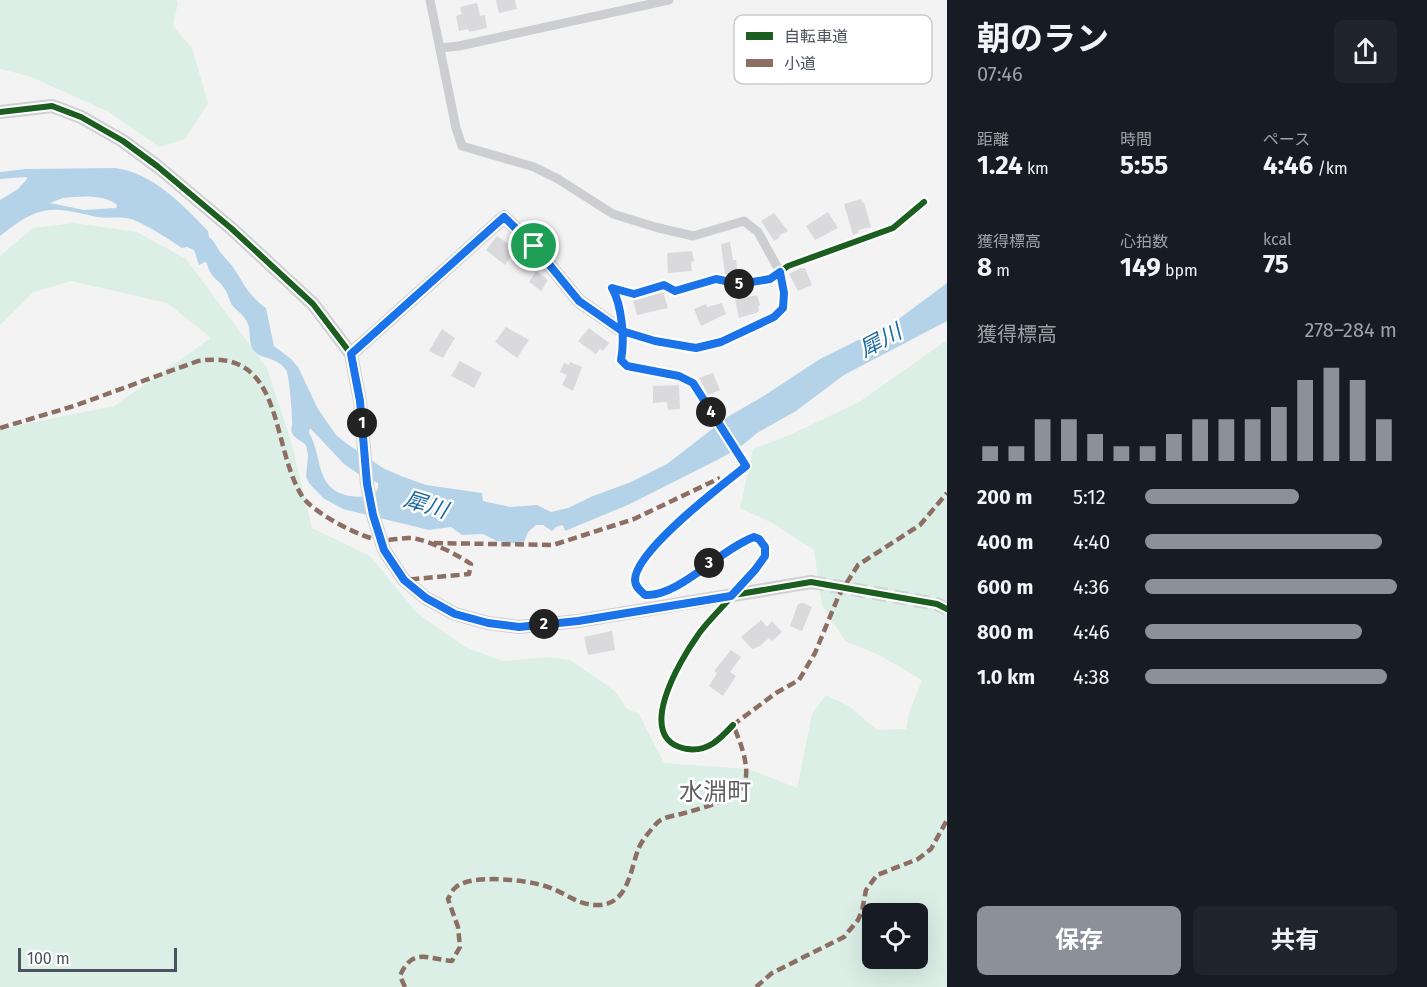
<!DOCTYPE html>
<html lang="ja">
<head>
<meta charset="utf-8">
<style>
  :root { --surface:#171b24; --page:#20242c; --text:#f1f3f6; --muted:#9ea1a6; --accent:#8c9099 }
  body { margin:0; font-family:"Fira Sans","Noto Sans JP",sans-serif; background:var(--page); color:var(--text); height:100vh; display:flex; flex-direction:column; font-size:22px; white-space:nowrap }
  * { box-sizing:border-box; margin:0 }
  p { font-size:20px; color:var(--muted) }
  .icon { flex:none; width:33px; height:33px; fill:none; stroke:currentColor; stroke-width:2; stroke-linecap:round; stroke-linejoin:round }
  .map { position:relative; flex:1; overflow:hidden }
  .drawer { display:flex; flex-direction:column; background:var(--surface); width:480px }
  .drawer>* { flex:none }
  .fabs { position:absolute; left:862px; top:903px; display:grid; gap:12px }
  .fabs a { display:grid; place-items:center; width:66px; height:66px; border-radius:9px; background:var(--surface); box-shadow:0 6px 24px #0002; font-size:30px }
  .scale { position:absolute; left:18px; bottom:15px; width:159px; box-sizing:border-box; padding-left:6px; border:3px solid #4c525e; border-top:0; font-size:16px; line-height:21px; white-space:nowrap; color:#4c525e; -webkit-text-stroke:4px #fff; paint-order:stroke }
  .pin { position:absolute; display:grid; place-items:center; width:51px; height:51px; color:#fff; margin:-26px; border:3px solid #fff; border-radius:50%; box-shadow:0 2px 6px #0007 }
  .km { position:absolute; width:30px; height:30px; margin:-15px; border-radius:50%; background:#222; color:#fff; font-size:16px; line-height:30px; text-align:center }
  .round { display:grid; place-items:center; flex:none; width:63px; height:63px; border-radius:9px; background:var(--page) }
  .summary { display:flex; align-items:center; justify-content:space-between; height:102px; padding:0 30px }
  h1 { font-size:33px; font-weight:700; line-height:45px }
  .figures { display:grid; grid-template-columns:repeat(3,1fr); gap:9px; height:102px; padding:6px 30px }
  .figures div { display:grid; align-content:center }
  .figures b { font-size:26px; font-weight:700 }
  .figures small { font-size:16px; font-weight:400 }
  .figures p { font-size:16px }
  .chart { height:168px; padding:12px 30px }
  .chart p { display:flex; justify-content:space-between }
  .chart svg { width:100%; height:108px; margin-top:6px; stroke:var(--accent); stroke-width:6 }
  .cta { display:flex; gap:12px; margin-top:auto; padding:12px 30px }
  .cta a { flex:1; height:69px; border-radius:9px; background:var(--accent); color:#fff; font-size:24px; font-weight:700; line-height:69px; text-align:center }
  .cta a+a { background:var(--page); color:var(--text) }
  ul { padding:0 30px; list-style:none; font-size:20px }
  li { display:grid; grid-template-columns:96px 72px 1fr; align-items:center; height:45px }
  li i { height:15px; border-radius:8px; background:var(--accent) }
  main { display:flex; flex:1; min-height:0 }
  .map>svg:first-child { display:block }
  .green { fill:#dbefe7; fill-rule:evenodd }
  .water { fill:#b4d3e8; fill-rule:evenodd }
  .building { fill:#dadadc }
  .lines { fill:none; stroke-linecap:round; stroke-linejoin:round }
  .secondary-tunnel { stroke:#d2d3d5; stroke-width:14; stroke-dasharray:14 7; stroke-linecap:butt }
  .street { stroke:#cdced1; stroke-width:9 }
  .secondary { stroke:#cfd0d3; stroke-width:14 }
  .quiet { stroke:#8d6e63; stroke-width:4.5; stroke-dasharray:9 4.5; stroke-linecap:butt }
  .cycleway-casing { stroke:#fff; stroke-width:10 }
  .cycleway { stroke:#1b5e20; stroke-width:6 }
  .route-casing { stroke:#fff; stroke-width:12 }
  .route { stroke:#1a73e8; stroke-width:8 }
  .labels { text-anchor:middle; stroke-width:5; stroke-linejoin:round; paint-order:stroke }
  .water-label { font-size:22px; font-style:italic; fill:#1c6aa1; stroke:#fff }
  .quarter-label { font-size:24px; fill:#606167; stroke:#fff }
  .key { fill:#fff; stroke:#c9cbcf; stroke-width:1.5 }
  .key-label { font-size:16px; fill:#4c525e }
</style>
</head>
<body>
<main>
<div class="map">
<svg width="947" height="987" viewBox="0 0 947 987">
  <rect width="100%" height="100%" fill="#f4f3f3"/>
  <g class="green">
    <path d="M0,0h176l2,2 -5,24 19,22 16,55 -23,36 -26,8 -50,-35 -80,-36 -29,-7z"/>
    <path d="M74,223l63,9 49,27 81,109 24,73 21,87 58,28 47,57 48,34 37,14 46,-4 22,3 45,31 11,17 13,6 25,49 85,6 48,19 15,-74 14,-19 23,11 28,24 29,-1 3,-16 13,-33 -43,-25 -34,-14 -23,-36 -8,-55 -40,-26 -34,-16 13,-59 39,-15 67,-32 88,-62v647h-947v-558l114,-23 97,-68 -44,-35 -96,-22 -37,11 -34,33v-69l33,-28zM873,914h45v44h-45z"/>
  </g>
  <path class="water" d="M115,168c38,5 67,36 93,63l1,6c6,5 7,9 11,15 4,5 9,10 13,15 11,17 16,29 33,41l8,38 17,13 7,8 20,42 18,26 10,8 37,25 18,8 25,9 56,8 1,8 27,6 27,-2 14,7 17,-4 25,-12 38,-14 36,-18 62,-48 33,-19 58,-38 76,-38 51,-38v38l-103,54 -48,36 -39,22 -18,15 -20,11 -89,45 -65,27 -2,-6 -7,2 -4,4 -9,-6h-7l-8,7 -4,10 -10,1 -17,-2 -14,-7 -21,1 -11,-8 -22,3 -86,-21 -20,-11 -14,-15 -3,-6 2,-22 -2,-10c-4,-4 -12,-7 -14,-12 -2,-4 1,-9 0,-13 0,-8 -3,-47 -6,-50 -9,-13 -24,-11 -31,-18 -8,-8 -3,-21 -8,-30 -4,-8 -10,-11 -15,-17 -3,-5 -4,-12 -8,-17 -8,-11 -14,-11 -17,-25l-2,-1 -6,3 -5,-15 -7,-3 -5,1c-10,-7 -41,-27 -52,-29 -10,-3 -22,0 -32,-2 -18,-3 -36,-10 -55,-6 -17,4 -30,15 -43,25v-36l18,-11 9,-10 -1,-2 -26,2v-7l26,-3zM63,198c15,-2 43,-4 54,7l-1,3 -32,2 -34,-7zM310,428l34,36 16,11 18,8v5l-3,6c-11,3 -21,4 -33,0 -27,-10 -20,-40 -33,-61z"/>
  <g class="building">
    <path d="M496,0h19l2,9 -18,4z"/>
    <path d="M477,3l3,13 5,-1 2,13 -18,4 -1,-3 -9,2 -3,-15 6,-2 -2,-7z"/>
    <path d="M861,199l1,4 2,-1 7,25 -13,3 1,3 -6,2 -9,-31z"/>
    <path d="M828,212l10,16 -23,12 -9,-14z"/>
    <path d="M774,213l14,18 -8,4 -1,-1 1,3 -6,4 -13,-20z"/>
    <path d="M497,236l19,13 -11,16 -19,-15z"/>
    <path d="M730,242l3,18h3l2,17 -13,-3 -4,-30z"/>
    <path d="M692,251l2,10 -3,1 1,9 -24,2 -1,-20z"/>
    <path d="M801,268h4l7,17 -14,6 -9,-17z"/>
    <path d="M536,271l12,9 -7,11 -12,-9z"/>
    <path d="M663,292l5,16 -31,7 -4,-14z"/>
    <path d="M757,295l3,10 -2,1 1,6 -20,6 -4,-18z"/>
    <path d="M722,303l4,11 -25,12 -7,-17 12,-5 1,3z"/>
    <path d="M506,327l23,13 -12,18 -22,-16z"/>
    <path d="M589,328l20,15 -6,8 -3,-2 -4,5 -18,-13z"/>
    <path d="M442,329l13,9 -12,20 -14,-7z"/>
    <path d="M460,361l22,12 -8,15 -23,-12z"/>
    <path d="M570,362l12,5 -9,24 -11,-6 5,-10 -7,-3 4,-9 5,2z"/>
    <path d="M713,373l7,17 -12,5 -9,-17z"/>
    <path d="M679,385l1,24 -12,1 -1,-8 -14,1v-17z"/>
    <path d="M803,603l9,4 -10,24 -12,-5 8,-22z"/>
    <path d="M761,620l6,7 5,-6 10,11 -10,9 -3,-3 -9,8 -8,3 -11,-12z"/>
    <path d="M612,631l3,19 -27,5 -4,-18z"/>
    <path d="M731,650l10,7 -11,15 6,4 -13,20 -14,-10 8,-13 -3,-2z"/>
  </g>
  <g class="lines">
    <path class="secondary-tunnel" d="M811,582l126,22 10,5"/>
    <g class="street">
      <path d="M430,0l26,128 6,18 72,21 24,12 55,35 42,13 38,9 51,-15 14,11 22,40 4,21 -1,15 -8,9 -54,25 -25,6 -41,-7 -33,-10"/>
      <path d="M440,48l19,-2 210,-46"/>
      <path d="M733,725c-13,14 -25,27 -46,24 -55,-9 -7,-89 11,-114 12,-19 63,-64 67,-81 2,-8 -5,-14 -11,-17 -24,9 -43,25 -63,39 -10,7 -20,15 -32,18 -8,2 -15,1 -21,-5 -22,-25 89,-108 107,-123l-52,-83 -14,-7 -52,-10 -6,-6c4,-20 1,-55 -9,-72l22,6 30,-9 11,6 40,-12 25,5 30,-5 18,-13 105,-38 31,-26"/>
    </g>
    <g class="secondary">
      <path d="M0,112l52,-6 29,11 42,24 34,25 75,63 81,75 38,50 9,47 7,83 6,31 11,35 20,30 22,18 29,16 33,9 31,4 59,-6 233,-39"/>
      <path d="M351,354l153,-137 30,29 45,55 43,30"/>
    </g>
    <g class="quiet">
      <path d="M0,428l74,-22 124,-45c87,-14 72,84 104,135 10,16 60,43 79,44 12,1 24,-4 36,-1 17,4 39,15 54,25l-2,10 -65,6"/>
      <path d="M434,543l119,2 81,-26 86,-41"/>
      <path d="M405,987l-5,-11c12,-29 28,-17 52,-15l8,-14 -2,-20 -10,-28c2,-3 4,-9 7,-11 15,-15 74,-8 93,-1 18,6 31,19 51,18 29,-1 31,-34 39,-55 3,-9 12,-19 18,-26 6,-7 17,-8 25,-10 14,-4 54,-14 62,-27 9,-17 -3,-46 -10,-62l43,-32 23,-13 16,-27 24,-58 19,-30 62,-40 27,-32"/>
      <path d="M756,987l16,-14 72,-36 14,-17 4,-9 4,-21 11,-15 41,-16 13,-10 16,-29"/>
    </g>
    <defs>
      <g id="cycleway">
        <path d="M0,112l52,-6 29,11 42,24 34,25 75,63 81,75 38,50 9,47 7,83 6,31 11,35 20,30 22,18 29,16 33,9 31,4 59,-6 233,-39 126,22 10,5"/>
        <path d="M733,725c-13,14 -25,27 -46,24 -55,-9 -7,-89 11,-114 12,-19 63,-64 67,-81 2,-8 -5,-14 -11,-17 -24,9 -43,25 -63,39 -10,7 -20,15 -32,18 -8,2 -15,1 -21,-5 -22,-25 89,-108 107,-123l-52,-83 -14,-7 -52,-10 -6,-6c4,-20 1,-55 -9,-72l22,6 30,-9 11,6 40,-12 25,5 30,-5 18,-13 105,-38 31,-26"/>
      </g>
    </defs>
    <use href="#cycleway" class="cycleway-casing"/>
    <use href="#cycleway" class="cycleway"/>
  </g>
  <g class="lines">
    <defs>
      <path id="route" d="M534,246l-30,-29 -153,137 9,47 7,83 6,31 11,35 20,30 22,18 29,16 33,9 31,4 59,-6 153,-25 24,-26 10,-14v-9l-6,-8 -5,-2c-35,13 -75,60 -109,58 -5,-5 -10,-8 -10,-15 0,-29 87,-95 111,-114l-53,-83 -14,-7 -52,-10 -6,-6c4,-20 1,-55 -9,-72l22,6 30,-9 11,6 41,-12 24,5 30,-5 10,-7 4,21 -1,15 -9,9 -53,25 -25,6 -41,-7 -33,-10 -43,-30 -45,-55"/>
    </defs>
    <use href="#route" class="route-casing"/>
    <use href="#route" class="route"/>
  </g>
  <g class="labels">
    <g class="water-label">
      <text transform="translate(880 340) rotate(-28)" y="8">犀川</text>
      <text transform="translate(426 504) rotate(17)" y="8">犀川</text>
    </g>
    <g class="quarter-label">
      <text x="715" y="800">水淵町</text>
    </g>
  </g>
  <rect x="734" y="15" width="198" height="69" rx="9" class="key"/>
  <rect x="746" y="32" width="27" height="8" fill="#1b5e20"/>
  <rect x="746" y="59" width="27" height="8" fill="#8d6e63"/>
  <g class="key-label">
    <text x="784" y="42">自転車道</text>
    <text x="784" y="69">小道</text>
  </g>
</svg>
<div class="fabs">
<a><svg class="icon" aria-label="locate" viewBox="0 0 24 24"><circle cx="12" cy="12" r="6"/><path d="M12 2v4M12 18v4M2 12h4M18 12h4"/></svg></a>
</div>
<div class="scale">100 m</div>
<div class="pin" style="left:534px;top:246px;background:#1e9e55"><svg class="icon" aria-label="arrive" viewBox="0 0 24 24"><path d="M6 21V4h12l-3 4 3 4H6"/></svg></div>
<b class="km" style="left:362px;top:423px">1</b>
<b class="km" style="left:544px;top:624px">2</b>
<b class="km" style="left:709px;top:563px">3</b>
<b class="km" style="left:711px;top:412px">4</b>
<b class="km" style="left:739px;top:284px">5</b>
</div>
<section class="drawer">
<div class="summary"><div><h1>朝のラン</h1><p>07:46</p></div><a class="round"><svg class="icon" aria-label="share" viewBox="0 0 24 24"><path d="M12 15V3M7 8l5-5 5 5M5 13v7h14v-7"/></svg></a></div>
<div class="figures">
<div><p>距離</p><b>1.24<small> km</small></b></div>
<div><p>時間</p><b>5:55</b></div>
<div><p>ペース</p><b>4:46<small> /km</small></b></div>
</div>
<div class="figures">
<div><p>獲得標高</p><b>8<small> m</small></b></div>
<div><p>心拍数</p><b>149<small> bpm</small></b></div>
<div><p>kcal</p><b>75</b></div>
</div>
<div class="chart"><p><span>獲得標高</span>278–284 m</p>
<svg viewBox="0 0 160 44" preserveAspectRatio="none"><path d="M5 44V38M15 44V38M25 44V27M35 44V27M45 44V33M55 44V38M65 44V38M75 44V33M85 44V27M95 44V27M105 44V27M115 44V22M125 44V11M135 44V6M145 44V11M155 44V27"/></svg>
</div>
<ul>
<li><b>200 m</b>5:12<i style="width:61%"></i></li>
<li><b>400 m</b>4:40<i style="width:94%"></i></li>
<li><b>600 m</b>4:36<i style="width:100%"></i></li>
<li><b>800 m</b>4:46<i style="width:86%"></i></li>
<li><b>1.0 km</b>4:38<i style="width:96%"></i></li>
</ul>
<div class="cta"><a>保存</a><a>共有</a></div>
</section>
</main>
</body>
</html>
